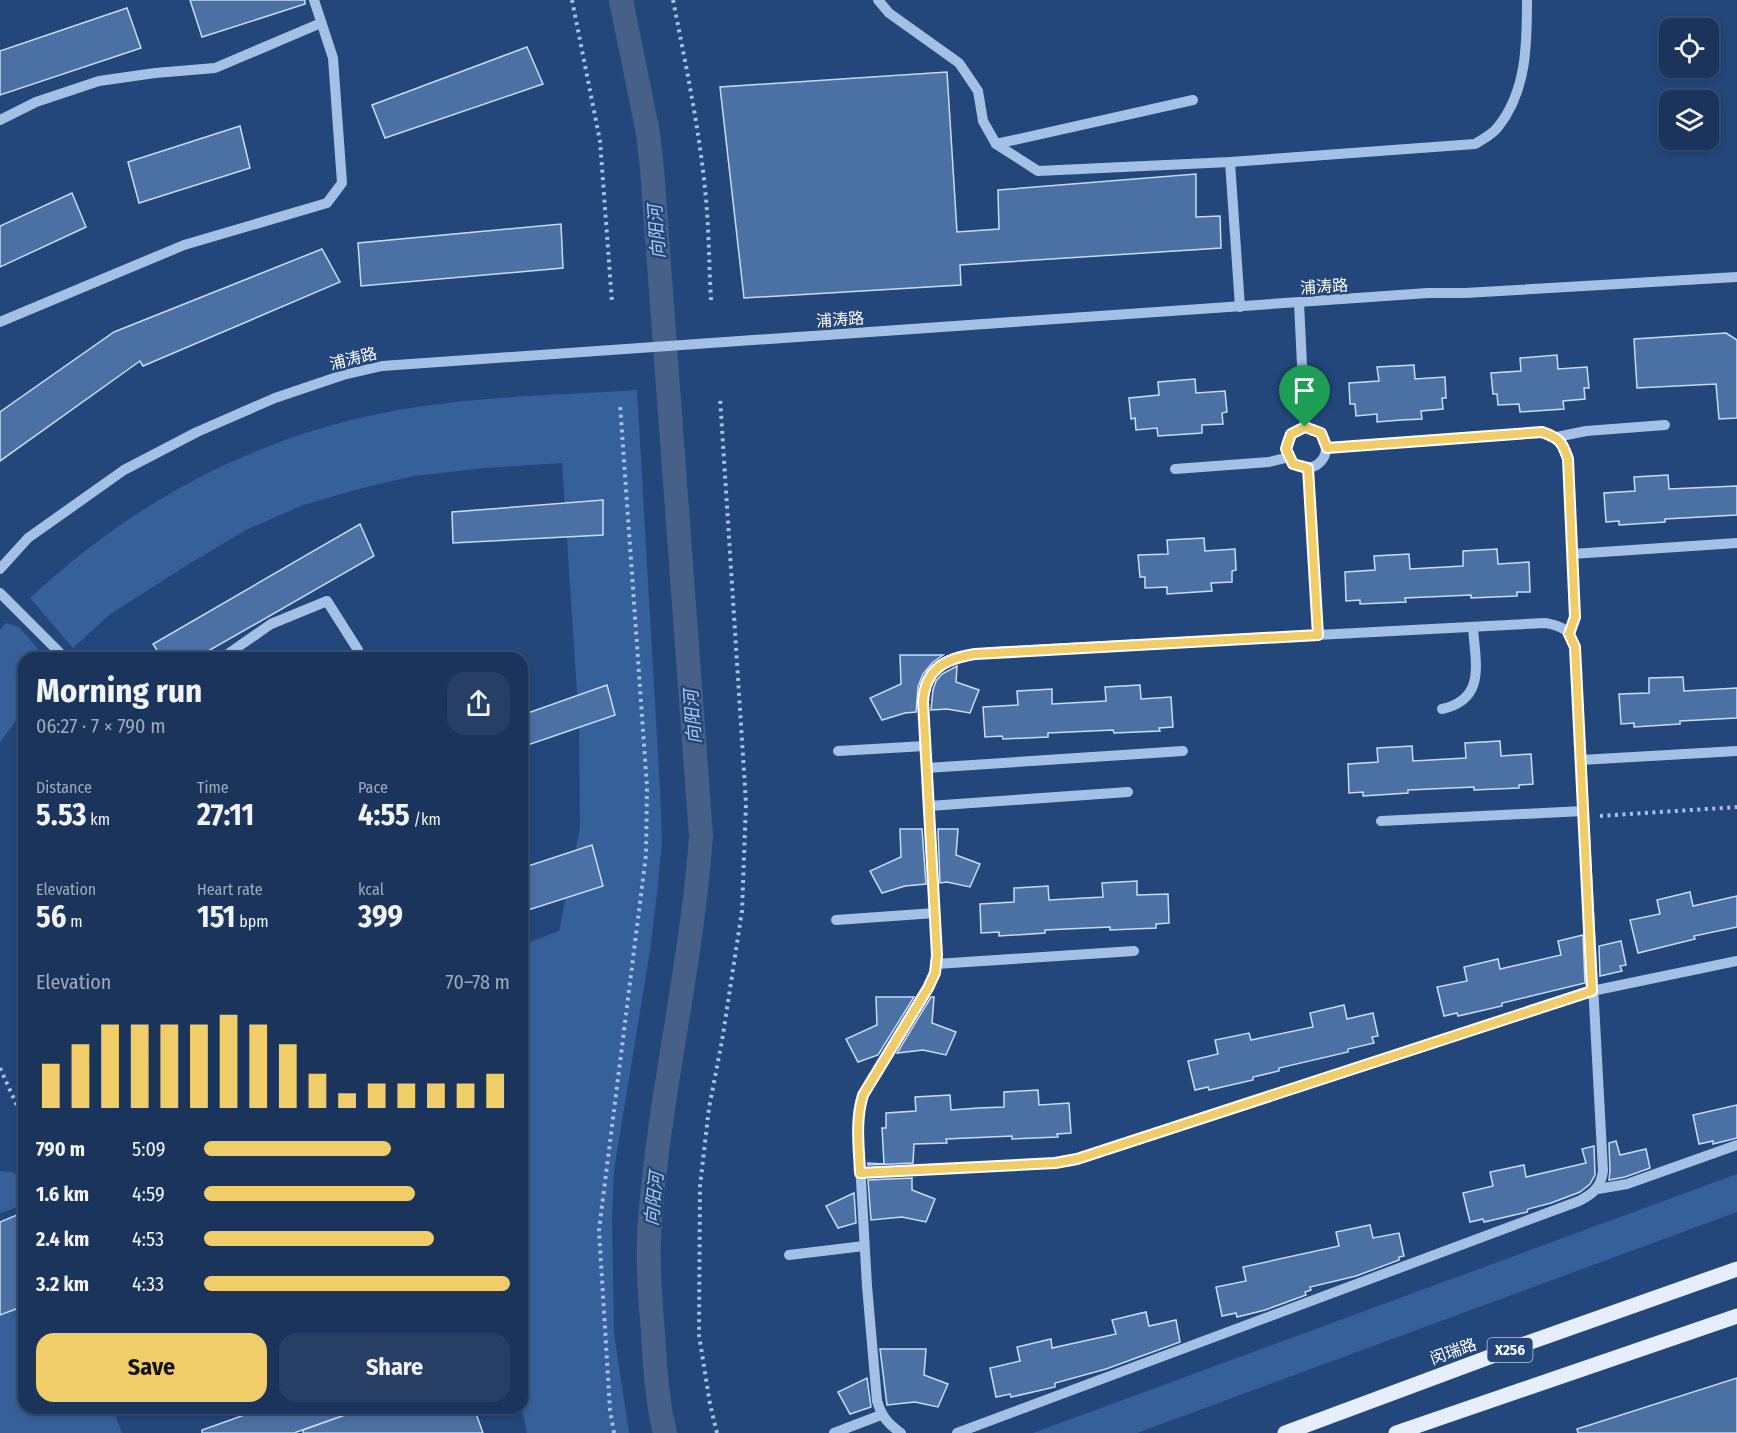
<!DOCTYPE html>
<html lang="en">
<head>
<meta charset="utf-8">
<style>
  :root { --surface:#1a345c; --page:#273f65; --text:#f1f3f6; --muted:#9faabb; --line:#384f72; --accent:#f0cd68 }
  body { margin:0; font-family:"Fira Sans Condensed","Noto Sans SC",sans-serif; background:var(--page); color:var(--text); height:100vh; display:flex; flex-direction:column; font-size:22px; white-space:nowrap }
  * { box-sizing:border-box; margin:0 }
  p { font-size:20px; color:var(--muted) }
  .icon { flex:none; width:33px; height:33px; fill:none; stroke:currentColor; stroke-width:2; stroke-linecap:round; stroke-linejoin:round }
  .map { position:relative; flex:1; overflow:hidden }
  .drawer { position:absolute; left:18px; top:652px; width:510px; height:762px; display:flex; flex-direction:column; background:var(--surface); border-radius:18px; box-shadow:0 3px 9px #0003,0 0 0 2px var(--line) }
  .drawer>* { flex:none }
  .tools { position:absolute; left:1659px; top:18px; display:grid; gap:12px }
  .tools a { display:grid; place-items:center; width:60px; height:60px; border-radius:12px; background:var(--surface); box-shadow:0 3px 9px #0003,0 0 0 2px var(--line); font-size:30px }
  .pin { position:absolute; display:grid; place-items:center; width:51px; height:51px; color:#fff; margin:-62px -26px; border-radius:50% 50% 50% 0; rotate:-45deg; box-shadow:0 0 6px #0007 }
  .pin .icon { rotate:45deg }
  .round { display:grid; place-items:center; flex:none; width:63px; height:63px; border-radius:18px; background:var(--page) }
  .headline { display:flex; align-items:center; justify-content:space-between; height:102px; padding:0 18px }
  h1 { font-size:33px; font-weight:700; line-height:45px }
  .metrics { display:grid; grid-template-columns:repeat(3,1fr); gap:9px; height:102px; padding:6px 18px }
  .metrics div { display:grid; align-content:center }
  .metrics b { font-size:30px; font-weight:700 }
  .metrics small { font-size:16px; font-weight:400 }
  .metrics p { font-size:16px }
  .chart { height:168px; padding:12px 18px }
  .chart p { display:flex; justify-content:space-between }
  .chart svg { width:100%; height:108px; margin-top:6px; stroke:var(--accent); stroke-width:6 }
  .action { display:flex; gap:12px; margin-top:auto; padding:12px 18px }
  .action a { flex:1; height:69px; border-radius:18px; background:var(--accent); color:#111; font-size:24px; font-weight:700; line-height:69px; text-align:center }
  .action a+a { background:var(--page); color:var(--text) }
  ul { padding:0 18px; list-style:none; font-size:20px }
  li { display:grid; grid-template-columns:96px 72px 1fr; align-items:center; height:45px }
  li i { height:15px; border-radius:8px; background:var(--accent) }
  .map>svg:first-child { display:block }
  .green { fill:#366099 }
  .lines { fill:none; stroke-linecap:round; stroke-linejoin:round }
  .canal { stroke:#466087; stroke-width:24 }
  .building { fill:#4b70a4; stroke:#c8dbf4; stroke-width:1.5 }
  .path { stroke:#a5c0e5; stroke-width:4; stroke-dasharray:3 4.5; stroke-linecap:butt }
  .minor { stroke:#a5c0e5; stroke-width:10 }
  .major { stroke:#e6eefd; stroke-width:15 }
  .route-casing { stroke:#fff; stroke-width:12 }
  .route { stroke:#f0cd68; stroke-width:8 }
  .labels { text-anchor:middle; stroke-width:5; stroke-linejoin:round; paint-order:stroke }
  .shield { fill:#23467b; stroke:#bdc8d7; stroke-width:1.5 }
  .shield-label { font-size:15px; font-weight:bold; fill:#fff }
  .street-label { font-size:16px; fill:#fff; stroke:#23467b }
  .water-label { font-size:18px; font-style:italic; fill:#b1caed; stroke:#23467b }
</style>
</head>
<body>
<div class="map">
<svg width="1737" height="1433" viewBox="0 0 1737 1433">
  <rect width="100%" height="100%" fill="#23467b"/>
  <g class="green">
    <path d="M637,390l23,398 2,54 -5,51 -7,58 -36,219 -2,51 2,112 15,100h-102l-5,-25v-463l37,-14 21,-104 -1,-104 -17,-260 -78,5 -70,8 -44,10 -67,19 -57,25 -62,37 -75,48 -36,33 -43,-50c109,-101 233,-166 380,-190 75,-12 151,-13 227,-18z"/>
    <path d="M6,623l13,4 27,31h-22v51l-24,34v-113z"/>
    <path d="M0,1171l12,1 12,7v26l-24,8z"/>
    <path d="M1737,1174v38l-600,221h-104z"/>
    <path d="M24,1306v102l89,1 9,24h-122v-118z"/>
  </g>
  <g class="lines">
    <path class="canal" d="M621,0l27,133 4,36 49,667c-9,128 -41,255 -51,384 -3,37 0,76 3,114 2,33 4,67 12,99"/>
  </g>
  <g class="building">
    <path d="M190,0h115v4l-103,33z"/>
    <path d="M127,8l14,40 -141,47v-44z"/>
    <path d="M527,47l16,37 -158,54 -13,-33z"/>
    <path d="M947,72l10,160 42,-3 -1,-39 198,-16v43l24,-1 1,32 -261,17 1,20 -217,13 -24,-211z"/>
    <path d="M240,126l10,42 -111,35 -11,-41z"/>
    <path d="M72,193l14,34 -86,40v-41z"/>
    <path d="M561,224l2,44 -202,18 -3,-43z"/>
    <path d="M322,249l18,33 -197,84 -3,-5 -140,100v-49l114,-80z"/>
    <path d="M1726,333l11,7v78l-18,1 -3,-35 -79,4 -3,-49z"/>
    <path d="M1557,355l1,14 29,-2 2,21h-5l1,11 -22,2 1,8 -44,3 -1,-8 -21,1 -1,-11h-4l-2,-21 30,-2 -1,-13z"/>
    <path d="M1414,365l1,14 30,-2 1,21h-4l1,11 -22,2 1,8 -21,1 -24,2v-8l-21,2 -1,-12h-5l-1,-21 30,-2 -2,-14z"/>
    <path d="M1195,379l1,14 29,-2 2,21 -5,1 1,11 -21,1v8l-44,3 -1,-8 -21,2 -1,-12 -4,1 -2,-21 30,-3 -1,-13z"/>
    <path d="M1668,475l1,14 68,-3v29l-72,4v3l-46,3v-4l-13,1 -2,-29 31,-2 -1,-14z"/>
    <path d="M603,500v35l-150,8 -1,-31z"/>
    <path d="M360,524l14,32 -178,102h-34l-9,-14z"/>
    <path d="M1204,538l1,13 30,-2 1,21 -4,1v11l-21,1 1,8 -45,3v-7l-22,1v-11h-5l-2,-22 30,-1 -1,-14z"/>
    <path d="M1497,549l1,15 31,-2 1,30h-13v4l-46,2v-3l-66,3 1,4 -46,2v-4l-14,1 -1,-29 30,-2 -1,-14 35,-2 1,15 53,-3v-15z"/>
    <path d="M900,655h43l-11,8 -9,11 -5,13 -2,25 -11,1 -23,7 -12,-22 31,-14z"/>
    <path d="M957,666l-1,16 23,8 -9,23 -23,-4 -16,1 2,-20 3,-9 6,-7z"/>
    <path d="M1683,677l1,14 53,-3v30l-57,3v3l-46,3v-4l-13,1 -2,-30 30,-1v-15z"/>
    <path d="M607,685l8,30 -93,32v-32z"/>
    <path d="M1140,685l1,14 30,-2 2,30 -14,1 1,3 -46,2 -1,-3 -65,3v4l-45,2 -1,-3 -17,1 -2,-30 35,-2 -1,-14 35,-2v15l54,-3 -1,-14z"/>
    <path d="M1500,741l1,15 30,-2 2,30 -14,1v3l-45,2v-3l-66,3v3l-45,3v-4l-14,1 -1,-29 30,-2 -1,-14 35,-2 1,15 53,-3 -1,-15z"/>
    <path d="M900,829h22l4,55 -21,2 -23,7 -12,-22 31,-14z"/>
    <path d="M938,829h20l-2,26 24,9 -10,23 -23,-5 -7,1z"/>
    <path d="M592,845l11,41 -81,26v-44z"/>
    <path d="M1137,881v14l31,-1 1,29 -13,1v4l-46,2v-3l-65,3v3l-46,3v-4l-18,1 -1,-29 34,-2v-14l34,-2 1,14 54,-3 -1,-14z"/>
    <path d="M1690,892l3,14 44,-10v31l-43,9 1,3 -57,14 -8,-33 30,-6 -3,-14z"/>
    <path d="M1583,935l2,48 -83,20v3l-44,10 -1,-3 -13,3 -7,-29 30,-6 -3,-14 34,-8 2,10 61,-14 -3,-14z"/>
    <path d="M1621,941l5,24 -6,1 2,5 -22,5 -1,-30z"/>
    <path d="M876,997h38l-36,58 -20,7 -12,-23 31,-14z"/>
    <path d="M931,997h3l-2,26 24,9 -10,23 -23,-5 -26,3z"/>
    <path d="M1344,1005l3,14 26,-6 5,23 -6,1 2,6 -26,6v3l-69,16v3l-26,6v3l-44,10 -1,-3 -13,3 -7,-29 30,-7 -3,-14 34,-7 2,7 62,-13 -3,-14z"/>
    <path d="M1038,1090l1,15 30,-2 2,30 -14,1 1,3 -46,2v-3l-66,3 1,4 -33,1 -1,19 -45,2v-2l16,1 -2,-36h4v-15l30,-2 -1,-14 35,-2 1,15 27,-2 26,-1v-15z"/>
    <path d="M1737,1105v33l-24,6v-3l-14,3 -6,-29z"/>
    <path d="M1616,1141l4,14 26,-6 4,19 -25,9 -16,3 1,-9 -1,-28z"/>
    <path d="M1594,1146l1,29 -5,9 -10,8 -29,11 -23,6 -1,3 -43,10 -1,-3 -13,3 -7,-29 30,-7 -3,-14 34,-7 2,12 60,-14 -4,-14z"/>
    <path d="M912,1178v12l23,9 -9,23 -24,-5 -31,3 -3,-40z"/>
    <path d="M854,1193l2,30 -18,5 -12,-22z"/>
    <path d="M24,1212v94l-24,9v-93z"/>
    <path d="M1370,1225l3,13 26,-5 5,23 -5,1v3l-43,16 -46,11 1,3 -6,2 1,3 -41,15 -28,7 -1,-4 -14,3 -6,-29 30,-6 -3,-14 96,-21 -3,-14z"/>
    <path d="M1146,1312l3,14 27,-6 4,22 -74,27 -51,14v4l-44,10 -1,-3 -14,3 -6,-29 30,-7 -3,-14 34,-8 1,9 64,-14 -4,-14z"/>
    <path d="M880,1349h46l-2,26 24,9 -10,23 -23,-5 -28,3z"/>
    <path d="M867,1378l4,29 -21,7 -12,-22z"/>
    <path d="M1737,1378v55h-159l-1,-4z"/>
    <path d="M264,1408h92v3l-62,22h-92v-3z"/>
    <path d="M365,1408h109l9,25h-180v-3z"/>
  </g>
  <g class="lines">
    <g class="path">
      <path d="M572,0l28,141 12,161"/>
      <path d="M673,0c13,66 27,132 33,199 3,33 3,67 5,101"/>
      <path d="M1600,816l137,-9"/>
      <path d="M0,1068l24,53"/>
      <path d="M614,1433l-4,-23 -11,-180 47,-375 1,-68 -27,-383"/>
      <path d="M717,1433l-7,-29 -11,-69 1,-149 9,-78 13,-67 20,-130 4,-108 -26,-406"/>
    </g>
    <g class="minor">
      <path d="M878,0l11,13 70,50 19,28 5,30 13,23 42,27 192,-9 245,-18c8,-5 18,-10 23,-17 29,-36 29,-84 29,-127"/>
      <path d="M0,120l36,-18 63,-21 56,-8 60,-5 106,-45"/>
      <path d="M996,144l197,-44"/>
      <path d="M1230,162l10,145"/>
      <path d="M1299,303l6,124"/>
      <path d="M0,322l184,-77 143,-42 15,-20 -9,-125 -19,-58"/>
      <circle cx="1306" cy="448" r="20"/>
      <path d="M1557,437l29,-6 79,-6"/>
      <path d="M1327,448l215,-16c17,6 20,9 26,27l7,158 -6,18"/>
      <path d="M1308,468l10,167"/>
      <path d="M1175,469l94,-7 21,-5"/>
      <path d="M1572,554l165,-11"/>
      <path d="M0,569l28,-31 96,-68 73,-38 78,-34 68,-23 39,-9 1046,-73h37l272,-16"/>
      <path d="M0,593l65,65"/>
      <path d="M222,658l49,-34 56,-23 31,49 1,8"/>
      <path d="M1442,709c45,-10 33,-47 31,-82"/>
      <path d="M838,751l87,-5"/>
      <path d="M1581,760l156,-9"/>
      <path d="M927,768l256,-17"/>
      <path d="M929,806l199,-14"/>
      <path d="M1381,821l202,-10"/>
      <path d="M836,920l99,-7"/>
      <path d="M936,964l198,-13"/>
      <path d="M860,1173l195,-10 22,-4 515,-168 145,-30"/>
      <path d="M1598,1189l29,-5 110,-39"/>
      <path d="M789,1255l75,-9"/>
      <path d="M834,1433l47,-18"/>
      <path d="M901,1433c-13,-9 -19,-16 -24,-32l-10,-115 -9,-158 1,-20 4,-13 65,-107 7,-15 2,-18 -14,-253c3,-42 33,-46 69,-50l553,-29c19,3 23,7 30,24l28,524c-2,16 -10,23 -24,30l-622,232"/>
    </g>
    <g class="major">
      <path d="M1285,1433l234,-87 218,-77"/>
      <path d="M1396,1433l341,-117"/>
    </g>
  </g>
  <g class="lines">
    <defs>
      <path id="route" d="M1305,427l16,6 6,15 215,-16c17,6 20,9 26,27l7,158 -6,17 6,13 17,344 -515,168 -22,4 -195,10c-1,-26 -5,-52 3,-78l65,-107 7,-15 2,-18 -14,-253c2,-33 21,-43 52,-48l343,-19 -10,-167 -15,-4 -7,-15 5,-15z"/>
    </defs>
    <use href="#route" class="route-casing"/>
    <use href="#route" class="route"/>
  </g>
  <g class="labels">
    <rect class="shield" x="1487.5" y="1338" width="45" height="24" rx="4.5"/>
    <g class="shield-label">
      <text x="1510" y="1355">X256</text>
    </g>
    <g class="street-label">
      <text transform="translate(1324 286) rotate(-4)" y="6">浦涛路</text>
      <text transform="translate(840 319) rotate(-4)" y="6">浦涛路</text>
      <text transform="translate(353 358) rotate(-14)" y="6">浦涛路</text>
      <text transform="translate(1453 1351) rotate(-20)" y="6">闵瑞路</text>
    </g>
    <g class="water-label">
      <text transform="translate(657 232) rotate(-94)" y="6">向阳河</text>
      <text transform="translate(693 717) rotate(-94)" y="6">向阳河</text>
      <text transform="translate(654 1199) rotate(-84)" y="6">向阳河</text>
    </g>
  </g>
</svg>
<div class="tools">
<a><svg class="icon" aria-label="locate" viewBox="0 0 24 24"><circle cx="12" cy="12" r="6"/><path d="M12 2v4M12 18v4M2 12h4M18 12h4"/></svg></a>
<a><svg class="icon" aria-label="layers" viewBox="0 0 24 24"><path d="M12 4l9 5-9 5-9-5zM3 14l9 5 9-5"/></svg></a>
</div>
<div class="pin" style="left:1305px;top:427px;background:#1e9e55"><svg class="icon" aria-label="arrive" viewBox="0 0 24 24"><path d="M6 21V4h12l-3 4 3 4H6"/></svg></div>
<section class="drawer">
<div class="headline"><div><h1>Morning run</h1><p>06:27 · 7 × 790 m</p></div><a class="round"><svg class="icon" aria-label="share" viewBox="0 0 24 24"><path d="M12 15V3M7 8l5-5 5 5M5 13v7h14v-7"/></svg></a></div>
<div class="metrics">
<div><p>Distance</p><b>5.53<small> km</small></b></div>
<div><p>Time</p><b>27:11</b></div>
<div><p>Pace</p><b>4:55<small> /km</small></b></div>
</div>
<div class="metrics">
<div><p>Elevation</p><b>56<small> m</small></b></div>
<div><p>Heart rate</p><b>151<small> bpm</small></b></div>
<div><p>kcal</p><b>399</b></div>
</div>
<div class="chart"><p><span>Elevation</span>70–78 m</p>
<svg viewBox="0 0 160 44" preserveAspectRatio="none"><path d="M5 44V26M15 44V18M25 44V10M35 44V10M45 44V10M55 44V10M65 44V6M75 44V10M85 44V18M95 44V30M105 44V38M115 44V34M125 44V34M135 44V34M145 44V34M155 44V30"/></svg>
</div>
<ul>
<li><b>790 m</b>5:09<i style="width:61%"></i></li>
<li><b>1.6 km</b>4:59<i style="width:69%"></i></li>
<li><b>2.4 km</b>4:53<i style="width:75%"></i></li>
<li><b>3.2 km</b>4:33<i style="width:100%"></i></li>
</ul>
<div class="action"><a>Save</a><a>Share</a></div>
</section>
</div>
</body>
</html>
